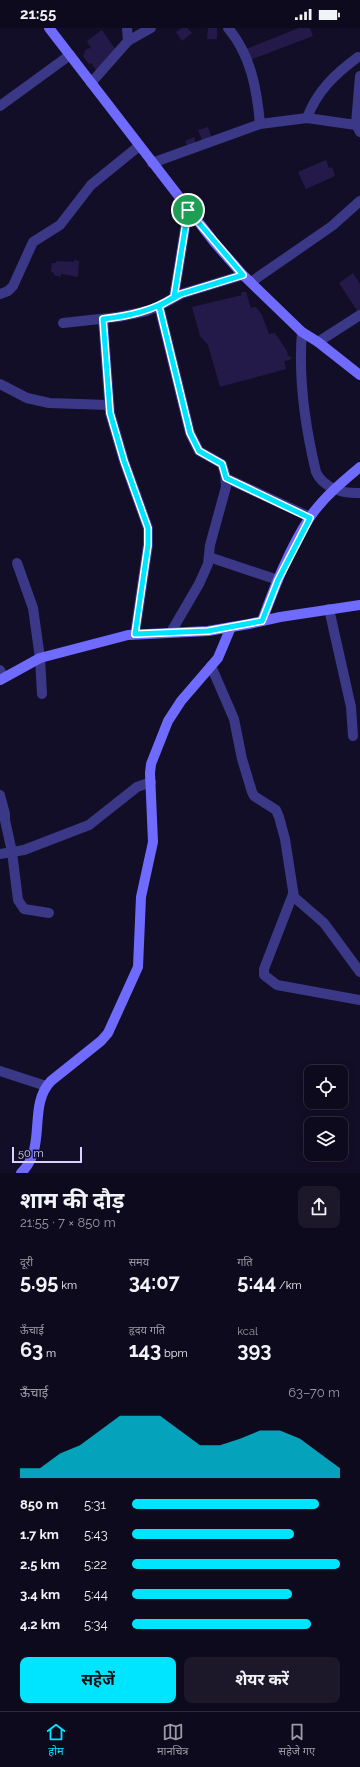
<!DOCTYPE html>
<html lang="hi">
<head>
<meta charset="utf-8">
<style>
  :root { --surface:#0e0a1d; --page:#1c182a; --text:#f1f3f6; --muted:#9b9aa4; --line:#2e2b3b; --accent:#00e5ff }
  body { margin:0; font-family:Raleway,"Noto Sans Devanagari",sans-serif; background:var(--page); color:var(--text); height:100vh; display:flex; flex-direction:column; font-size:15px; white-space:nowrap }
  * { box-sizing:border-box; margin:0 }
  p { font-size:13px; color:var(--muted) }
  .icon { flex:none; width:22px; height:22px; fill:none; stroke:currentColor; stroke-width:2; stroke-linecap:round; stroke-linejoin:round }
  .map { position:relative; height:1145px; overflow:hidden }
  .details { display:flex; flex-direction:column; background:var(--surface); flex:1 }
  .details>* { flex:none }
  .controls { position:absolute; left:304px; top:1037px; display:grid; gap:8px }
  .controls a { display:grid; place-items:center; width:44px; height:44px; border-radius:8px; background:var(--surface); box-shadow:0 2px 10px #0003,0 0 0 1px var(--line); font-size:20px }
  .scale { position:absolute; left:12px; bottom:10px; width:70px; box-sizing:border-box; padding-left:4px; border:2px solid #d9d4ff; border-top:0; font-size:11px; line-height:14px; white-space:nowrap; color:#d9d4ff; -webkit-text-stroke:3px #130e27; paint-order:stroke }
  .pin { position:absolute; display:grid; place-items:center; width:34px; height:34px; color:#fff; margin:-17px; border:2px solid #fff; border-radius:50%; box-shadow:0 1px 4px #0007 }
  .round { display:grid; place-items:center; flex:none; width:42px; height:42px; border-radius:8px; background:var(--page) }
  .headline { display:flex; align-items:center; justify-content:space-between; height:68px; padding:0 20px }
  h1 { font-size:22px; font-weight:700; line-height:30px }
  .figures { display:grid; grid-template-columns:repeat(3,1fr); gap:6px; height:68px; padding:4px 20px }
  .figures div { display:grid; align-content:center }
  .figures b { font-size:20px; font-weight:700 }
  .figures small { font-size:11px; font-weight:400 }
  .figures p { font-size:11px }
  .chart { height:112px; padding:8px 20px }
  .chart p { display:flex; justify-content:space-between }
  .chart svg { width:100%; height:72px; margin-top:4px; fill:var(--accent); opacity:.7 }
  .action { display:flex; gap:8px; margin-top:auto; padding:8px 20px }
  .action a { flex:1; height:46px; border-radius:8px; background:var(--accent); color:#111; font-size:16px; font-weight:700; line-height:46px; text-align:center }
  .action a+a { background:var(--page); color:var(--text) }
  ul { padding:0 20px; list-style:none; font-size:13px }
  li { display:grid; grid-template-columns:64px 48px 1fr; align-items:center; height:30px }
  li i { height:10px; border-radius:5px; background:var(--accent) }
  .status { display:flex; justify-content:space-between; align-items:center; height:28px; padding:0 20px; background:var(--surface); direction:ltr }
  .status svg { height:11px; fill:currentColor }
  .tab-bar { display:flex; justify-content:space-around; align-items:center; height:56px; border-top:1px solid var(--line); background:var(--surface); font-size:11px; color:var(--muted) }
  .tab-bar a { display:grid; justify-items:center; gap:2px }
  .tab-bar .current { color:var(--accent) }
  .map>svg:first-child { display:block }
  .building { fill:#231a49 }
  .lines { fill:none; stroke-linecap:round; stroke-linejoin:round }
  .street { stroke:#3b3887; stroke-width:10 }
  .secondary { stroke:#706bff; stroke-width:10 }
  .route-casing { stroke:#fff; stroke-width:8 }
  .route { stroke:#00e5ff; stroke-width:5 }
</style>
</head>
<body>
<div class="status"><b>21:55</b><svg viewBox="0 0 49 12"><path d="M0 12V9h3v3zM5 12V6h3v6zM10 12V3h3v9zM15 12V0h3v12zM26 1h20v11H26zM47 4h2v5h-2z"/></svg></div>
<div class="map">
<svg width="360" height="1145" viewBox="0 0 360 1145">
  <rect width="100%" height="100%" fill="#130e27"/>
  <g class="building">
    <path d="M182,0h5l5,5 -10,8 -6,-9z"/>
    <path d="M208,0h9v11h-10z"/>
    <path d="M299,0h11l3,8 -63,24 -4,-11z"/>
    <path d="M102,2l13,19 -11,14h-2l2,1 -8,6 -5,-7 -2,1 -6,-8 3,-7 5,-1 -4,-7z"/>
    <path d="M208,99l4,13 -12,1 2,-1 -4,-10z"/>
    <path d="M194,109l2,8 -8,4 -3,-8z"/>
    <path d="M326,132l3,8 3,-1 3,9 -29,13 -8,-17z"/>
    <path d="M74,232l5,1 -1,16 -17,-3v3l-7,-2v-2l-3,-1 1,-9h4v-2l18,1z"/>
    <path d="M353,245l7,11v27l-2,1 -19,-29z"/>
    <path d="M241,264h5l5,16 5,-1 6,8 7,19 6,-1 12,18 1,5 4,1 -2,3 -6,1 2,8 -66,18 -12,-42 -8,-9 -8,-29 50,-12z"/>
  </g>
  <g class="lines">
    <g class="street">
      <path d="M127,0l1,13"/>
      <path d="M228,0c23,27 29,62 32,96"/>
      <path d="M360,48l-4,48 4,8"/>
      <path d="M91,55l37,-42 23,-13"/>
      <path d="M0,78l70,-51"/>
      <path d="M307,90c10,-27 28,-44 51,-61"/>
      <path d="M152,135l108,-39 47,-6 49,7"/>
      <path d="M251,254l81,-56 28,-25"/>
      <path d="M0,266l8,-3 5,-5 20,-44 27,-17 31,-40 48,-39"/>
      <path d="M174,269l14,-87"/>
      <path d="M159,278l31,127 9,18 23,13 3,10 1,13 -16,58 -2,19 -9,20 -28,48"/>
      <path d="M103,291l7,94 14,48 24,67v17l-13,89"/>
      <path d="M63,295l55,-6 29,-6 12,-5 22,-12 62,-19"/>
      <path d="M302,304c-4,47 3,94 14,140 7,16 28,22 44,21"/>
      <path d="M318,314l42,-27"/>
      <path d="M0,356l27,14 22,5 59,2"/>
      <path d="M226,450l84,39"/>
      <path d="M209,529l69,23"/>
      <path d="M17,535l16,45 7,50 2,36"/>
      <path d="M329,581l22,98 2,29"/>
      <path d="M211,638l23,53 8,40 10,33 2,4 22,14 3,7 6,22 9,58 30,26 36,49"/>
      <path d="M0,642l3,8"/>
      <path d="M0,767l5,19v6l7,32 6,48 6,9 25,4"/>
      <path d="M0,826l24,-4 65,-25 48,-38 14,-5"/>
      <path d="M293,866l-29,75v6l13,10 83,15"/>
      <path d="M0,1043l46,15"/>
    </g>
    <g class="secondary">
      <path d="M49,0l165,214 29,33 59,57 16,10 42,33"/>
      <path d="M262,593c13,-35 27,-72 48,-104 13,-19 32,-35 50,-50"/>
      <path d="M0,652l40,-22 88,-23 80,-4 41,-7 31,-7 80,-12"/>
      <path d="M21,1145c27,-26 6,-67 30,-92l50,-40 7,-8 30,-66 3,-70 12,-55 -3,-69 1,-9 17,-43 13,-20 37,-43 13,-31"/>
    </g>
  </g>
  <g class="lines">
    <defs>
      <path id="route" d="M188,182l-14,87c-21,14 -46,19 -71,22l7,94 14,48 24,67v17l-13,89 73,-3 54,-10 16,-41 32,-62 -84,-40 -4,-14 -23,-13 -9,-18 -31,-127 22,-12 62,-19 -55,-65"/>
    </defs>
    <use href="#route" class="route-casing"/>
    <use href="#route" class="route"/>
  </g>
</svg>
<div class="controls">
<a><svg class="icon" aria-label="locate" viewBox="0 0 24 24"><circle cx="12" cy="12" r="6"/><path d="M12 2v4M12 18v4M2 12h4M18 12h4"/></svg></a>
<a><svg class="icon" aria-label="layers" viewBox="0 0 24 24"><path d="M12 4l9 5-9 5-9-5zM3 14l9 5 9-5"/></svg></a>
</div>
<div class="scale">50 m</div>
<div class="pin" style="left:188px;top:182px;background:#1e9e55"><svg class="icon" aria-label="arrive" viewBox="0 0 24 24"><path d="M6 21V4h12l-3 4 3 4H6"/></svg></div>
</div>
<section class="details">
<div class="headline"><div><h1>शाम की दौड़</h1><p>21:55 · 7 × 850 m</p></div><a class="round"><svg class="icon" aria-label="share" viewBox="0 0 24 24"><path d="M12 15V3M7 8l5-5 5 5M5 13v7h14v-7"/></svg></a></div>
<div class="figures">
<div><p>दूरी</p><b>5.95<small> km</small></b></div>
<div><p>समय</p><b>34:07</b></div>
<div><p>गति</p><b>5:44<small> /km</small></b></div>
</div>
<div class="figures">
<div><p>ऊँचाई</p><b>63<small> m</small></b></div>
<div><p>हृदय गति</p><b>143<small> bpm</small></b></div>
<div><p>kcal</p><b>393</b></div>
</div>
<div class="chart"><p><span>ऊँचाई</span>63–70 m</p>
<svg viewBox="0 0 160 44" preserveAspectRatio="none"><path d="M0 44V38L10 38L20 29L30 24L40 15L50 6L60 6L70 6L80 15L90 24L100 24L110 20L120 15L130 15L140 20L150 29L160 38V44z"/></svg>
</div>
<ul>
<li><b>850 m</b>5:31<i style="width:90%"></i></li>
<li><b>1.7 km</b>5:43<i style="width:78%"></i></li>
<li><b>2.5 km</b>5:22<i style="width:100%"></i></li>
<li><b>3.4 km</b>5:44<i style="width:77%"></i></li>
<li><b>4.2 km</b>5:34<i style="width:86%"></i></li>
</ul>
<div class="action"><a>सहेजें</a><a>शेयर करें</a></div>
</section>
<nav class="tab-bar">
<a class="current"><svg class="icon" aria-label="home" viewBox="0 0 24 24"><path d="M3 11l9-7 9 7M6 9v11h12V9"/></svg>होम</a>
<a><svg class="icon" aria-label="map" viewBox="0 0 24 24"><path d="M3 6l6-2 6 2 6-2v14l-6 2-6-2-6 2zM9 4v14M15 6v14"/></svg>मानचित्र</a>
<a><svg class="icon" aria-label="saved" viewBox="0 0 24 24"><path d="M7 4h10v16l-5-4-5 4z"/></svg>सहेजे गए</a>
</nav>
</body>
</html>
